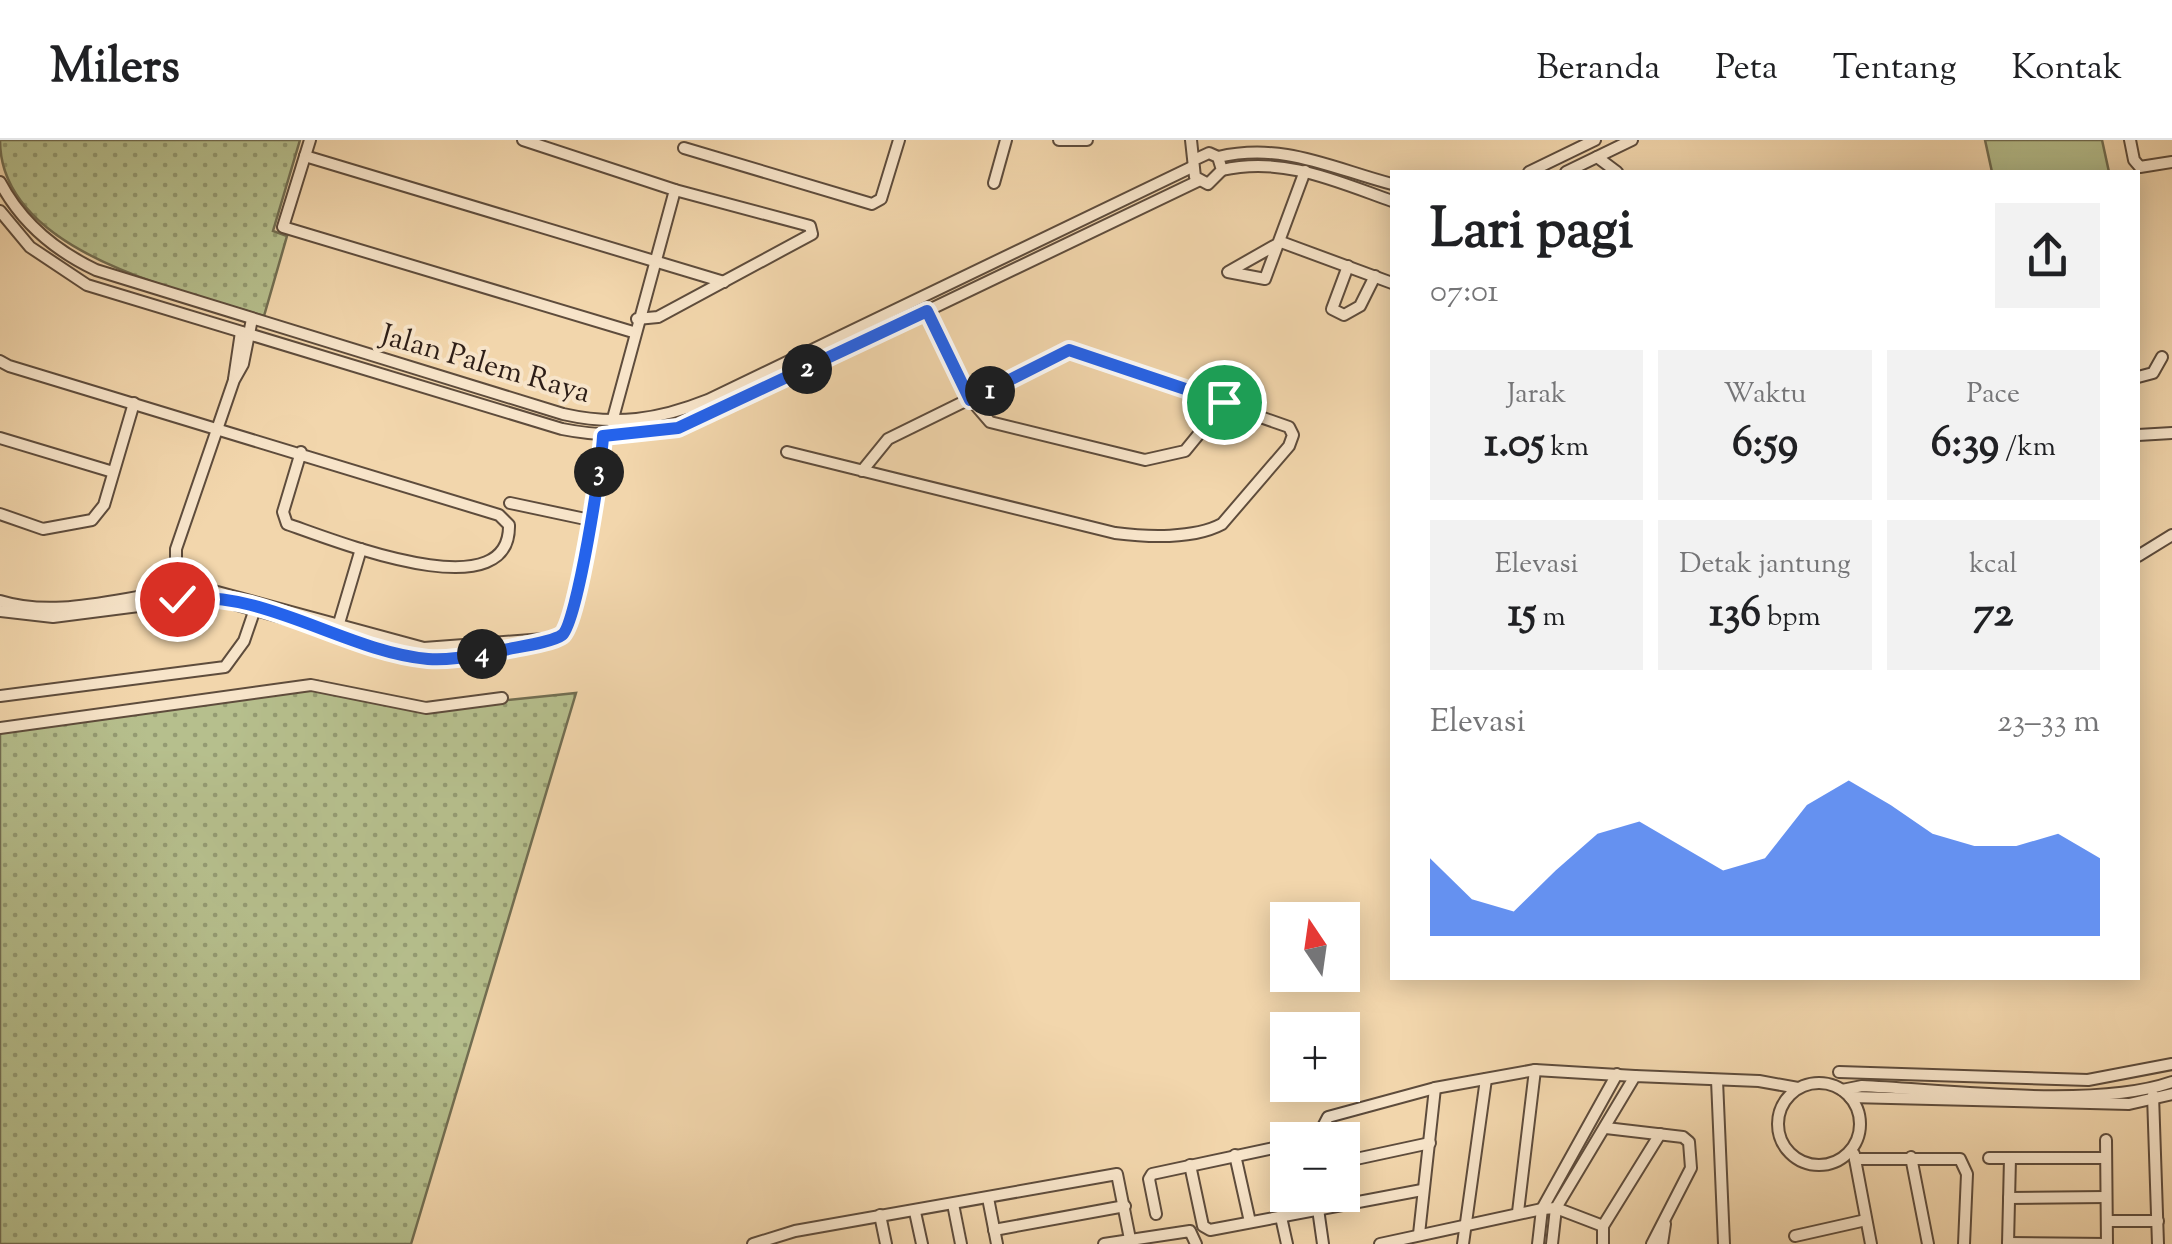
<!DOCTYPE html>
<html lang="id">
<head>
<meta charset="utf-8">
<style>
  :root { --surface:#fff; --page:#f2f2f2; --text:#202124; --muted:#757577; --line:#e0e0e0; --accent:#2563eb }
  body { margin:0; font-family:"Sorts Mill Goudy",serif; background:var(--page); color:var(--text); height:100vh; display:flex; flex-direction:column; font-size:38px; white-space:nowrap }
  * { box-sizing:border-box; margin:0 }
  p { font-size:32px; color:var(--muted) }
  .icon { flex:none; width:55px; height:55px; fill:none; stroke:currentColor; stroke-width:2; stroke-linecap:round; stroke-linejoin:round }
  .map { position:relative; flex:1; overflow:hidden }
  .panel { position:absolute; left:1390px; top:30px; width:750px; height:810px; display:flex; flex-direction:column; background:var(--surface); border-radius:0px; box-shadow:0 5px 25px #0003 }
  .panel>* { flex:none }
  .needle { width:65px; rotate:347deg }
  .fabs { position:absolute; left:1270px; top:762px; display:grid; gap:20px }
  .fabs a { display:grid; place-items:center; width:90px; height:90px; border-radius:0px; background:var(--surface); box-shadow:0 5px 25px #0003; font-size:50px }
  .pin { position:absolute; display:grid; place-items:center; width:85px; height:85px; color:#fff; margin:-42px; border:5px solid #fff; border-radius:50%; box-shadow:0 2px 10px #0007 }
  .km { position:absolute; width:50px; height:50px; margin:-25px; border-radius:50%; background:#222; color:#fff; font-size:28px; line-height:50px; text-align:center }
  .round { display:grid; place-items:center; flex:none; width:105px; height:105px; border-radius:0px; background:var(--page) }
  .summary { display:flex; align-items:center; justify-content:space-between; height:170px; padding:0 40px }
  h1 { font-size:55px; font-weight:700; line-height:75px }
  .metrics { display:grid; grid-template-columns:repeat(3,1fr); gap:15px; height:170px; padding:10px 40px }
  .metrics div { display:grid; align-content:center; border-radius:0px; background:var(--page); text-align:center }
  .metrics b { font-size:42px; font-weight:700 }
  .metrics small { font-size:28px; font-weight:400 }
  .metrics p { font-size:28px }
  .chart { height:280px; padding:20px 40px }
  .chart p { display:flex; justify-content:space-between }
  .chart svg { width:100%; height:180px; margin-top:10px; fill:var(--accent); opacity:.7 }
  header { display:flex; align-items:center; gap:60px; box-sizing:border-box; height:140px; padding:0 50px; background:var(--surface); border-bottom:2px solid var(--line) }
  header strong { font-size:48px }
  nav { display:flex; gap:55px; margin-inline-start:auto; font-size:35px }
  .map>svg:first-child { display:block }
  .green { fill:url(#green-dots); stroke:#726e52; stroke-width:2.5 }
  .pitch { fill:#b6bf8d; stroke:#726e52; stroke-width:2.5 }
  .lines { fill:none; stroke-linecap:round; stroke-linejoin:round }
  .minor-casing { stroke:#5e4c3c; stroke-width:14 }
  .minor { stroke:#f7e4c9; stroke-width:10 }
  .route-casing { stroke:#fff; stroke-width:20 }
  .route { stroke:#2563eb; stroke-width:12 }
  .labels { text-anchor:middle; stroke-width:8; stroke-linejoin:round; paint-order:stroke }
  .street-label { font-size:30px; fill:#2d1e17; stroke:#f7e4c9 }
</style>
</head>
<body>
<header>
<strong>Milers</strong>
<nav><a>Beranda</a><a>Peta</a><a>Tentang</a><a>Kontak</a></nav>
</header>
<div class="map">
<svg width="2172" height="1104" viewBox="0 0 2172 1104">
  <defs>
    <pattern id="green-dots" width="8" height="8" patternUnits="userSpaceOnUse" patternTransform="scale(2.5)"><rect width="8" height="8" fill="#b6bf8d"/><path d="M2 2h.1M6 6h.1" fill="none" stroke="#949b72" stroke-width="1.8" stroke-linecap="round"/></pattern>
  </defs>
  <rect width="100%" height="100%" fill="#f2d6ac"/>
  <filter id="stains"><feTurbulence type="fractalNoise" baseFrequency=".002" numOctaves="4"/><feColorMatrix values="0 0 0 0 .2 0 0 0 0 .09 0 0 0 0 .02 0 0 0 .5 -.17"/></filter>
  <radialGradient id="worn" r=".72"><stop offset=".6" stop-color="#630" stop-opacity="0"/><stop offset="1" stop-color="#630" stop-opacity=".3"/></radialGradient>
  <g class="green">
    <path d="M0,0h300l-27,91 14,5 -23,80c-83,-26 -264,-63 -264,-176z"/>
    <path d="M318,541l110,27 148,-15 -165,551h-411v-517z"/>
  </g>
  <path class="pitch" d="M1985,0h117l7,32h-117z"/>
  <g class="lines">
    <defs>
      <g id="minor">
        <path d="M310,0l-27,87 350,105"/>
        <path d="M523,0l152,50 -63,232"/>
        <path d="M1059,0h28"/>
        <path d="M1191,0l4,37 13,7 14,-14 -4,-13 -9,-4 -13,6"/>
        <path d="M2130,0l4,20 6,7 32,-5"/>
        <path d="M684,8l188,56 9,-5 18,-59"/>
        <path d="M305,16l419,126"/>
        <path d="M1218,17c65,-15 113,11 174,27"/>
        <path d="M1597,17l20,15"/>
        <path d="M1222,30c61,-14 114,11 170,31"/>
        <path d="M1305,31l-40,108 -37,-7 53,-30 111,41"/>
        <path d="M1529,32l66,-32"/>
        <path d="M1566,32l66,-32"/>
        <path d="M0,42c21,40 56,69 96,88l467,144c53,12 95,6 145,-14l484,-233"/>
        <path d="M994,43l12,-43"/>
        <path d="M0,71l30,36 57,38 475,144c55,11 100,5 152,-16l484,-232"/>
        <path d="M1348,126l-16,43 12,6 16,-9 15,-30"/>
        <path d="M927,171l44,89 19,22 155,38 40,-9 40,-49"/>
        <path d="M637,179l21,-2 154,-83 -2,-8 -135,-36"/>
        <path d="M0,221l9,5 490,149 10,10c2,88 -180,13 -222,-1l-4,-12 18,-60"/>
        <path d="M2138,237l15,-4 9,-16"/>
        <path d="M234,239l7,-47"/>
        <path d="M2138,295l34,-2"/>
        <path d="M0,298l113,34"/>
        <path d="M787,312l328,81c32,4 79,6 107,-9l67,-78 4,-11 -4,-8 -220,-77 -181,89 -26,32"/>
        <path d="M510,363l80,17"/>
        <path d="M0,374l43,15 49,-9 12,-15 30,-102"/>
        <path d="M590,374l13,-78"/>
        <path d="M2138,416l34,-21"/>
        <path d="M176,453v-44l58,-169 9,-16 9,-45"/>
        <path d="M0,461c68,21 141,-13 210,-11l214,58 133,-10c8,-4 8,-3 12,-11 8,-16 30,-131 29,-150"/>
        <path d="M0,471l53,6 156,-20 218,61 45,-3 65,-15"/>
        <path d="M337,490l24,-81"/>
        <path d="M0,556l225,-29 19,-26 13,-38"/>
        <path d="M0,588l311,-43 115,23 76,-10"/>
        <path d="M1839,932l249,8 84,-16"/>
        <path d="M1717,940l7,164"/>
        <circle cx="1819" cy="984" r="41"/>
        <path d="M1842,950l20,-4c85,4 233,23 310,-4"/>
        <path d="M2153,955l5,149"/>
        <path d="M1850,957l279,7 43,-10"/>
        <path d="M1606,988l77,9 6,5 2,26 -39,76"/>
        <path d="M1316,1000l12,-23 107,-29 100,-18 100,6"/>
        <path d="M1854,1014l17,90"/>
        <path d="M1235,1015l15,67"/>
        <path d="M1911,1017l17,87"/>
        <path d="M1989,1018h117"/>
        <path d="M1855,1019h105l7,15 -3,70"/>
        <path d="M1342,1022l88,-19"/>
        <path d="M1190,1025l13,61 7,4 212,-40"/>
        <path d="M1316,1055l7,49"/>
        <path d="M988,1058l9,46"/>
        <path d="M2009,1058l97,-1"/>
        <path d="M953,1064l8,40"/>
        <path d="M915,1072l7,32"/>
        <path d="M1518,1072l17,-142"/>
        <path d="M1156,1074l-7,-35 3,-5 136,-29"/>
        <path d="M880,1075l6,29"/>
        <path d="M1281,1077l6,27"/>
        <path d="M2107,1081h51"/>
        <path d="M994,1090l131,-24"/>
        <path d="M1419,1094l16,-146"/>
        <path d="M1795,1096l71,-16"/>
        <path d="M2008,1103l99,1 -1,-104"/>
        <path d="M753,1104l42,-13 322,-57 14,70"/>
        <path d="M1104,1104l86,-13 6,13"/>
        <path d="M1380,1104l162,-35 14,-1 47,18"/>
        <path d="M1463,1104l23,-165"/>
        <path d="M1538,1104l4,-35 75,-135"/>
        <path d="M1552,1104l4,-36 79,-132 124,5 39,7"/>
        <path d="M1603,1104v-18l57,-92"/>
        <path d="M1662,1104l3,-20"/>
        <path d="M2008,1104l2,-86"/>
      </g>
    </defs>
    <use href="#minor" class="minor-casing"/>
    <use href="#minor" class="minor"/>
  </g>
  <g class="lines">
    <defs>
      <path id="route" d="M177,459c86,-11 167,52 251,60 25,2 51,-5 76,-9 13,-3 49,-8 58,-15 15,-10 40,-174 41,-199l75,-8 249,-117 43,89 99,-50 155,52"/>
    </defs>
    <use href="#route" class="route-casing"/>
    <use href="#route" class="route"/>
  </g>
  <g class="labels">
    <g class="street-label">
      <text transform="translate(486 223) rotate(16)" y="10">Jalan Palem Raya</text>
    </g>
  </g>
  <rect width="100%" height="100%" filter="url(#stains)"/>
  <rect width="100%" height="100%" fill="url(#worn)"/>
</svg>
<div class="fabs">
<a><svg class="needle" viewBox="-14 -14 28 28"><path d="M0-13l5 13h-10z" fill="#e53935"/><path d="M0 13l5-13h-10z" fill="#757577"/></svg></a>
<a>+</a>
<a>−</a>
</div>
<div class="pin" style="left:1224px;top:262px;background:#1e9e55"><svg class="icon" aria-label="arrive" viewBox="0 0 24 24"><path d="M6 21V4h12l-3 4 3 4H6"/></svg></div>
<div class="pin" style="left:177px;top:459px;background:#d93025"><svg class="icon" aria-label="check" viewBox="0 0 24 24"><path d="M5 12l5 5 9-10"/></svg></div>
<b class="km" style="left:990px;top:251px">1</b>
<b class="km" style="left:807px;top:229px">2</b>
<b class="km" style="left:599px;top:332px">3</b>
<b class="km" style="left:482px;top:514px">4</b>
<section class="panel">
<div class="summary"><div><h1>Lari pagi</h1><p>07:01</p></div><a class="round"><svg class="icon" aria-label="share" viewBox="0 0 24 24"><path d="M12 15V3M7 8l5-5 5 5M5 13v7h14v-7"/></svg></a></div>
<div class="metrics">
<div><p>Jarak</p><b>1.05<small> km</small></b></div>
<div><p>Waktu</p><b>6:59</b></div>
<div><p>Pace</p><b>6:39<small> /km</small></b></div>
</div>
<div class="metrics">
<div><p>Elevasi</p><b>15<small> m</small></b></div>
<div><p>Detak jantung</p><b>136<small> bpm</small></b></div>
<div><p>kcal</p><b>72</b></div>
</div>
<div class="chart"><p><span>Elevasi</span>23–33 m</p>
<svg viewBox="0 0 160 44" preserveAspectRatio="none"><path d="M0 44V25L10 35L20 38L30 28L40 19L50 16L60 22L70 28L80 25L90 12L100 6L110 12L120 19L130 22L140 22L150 19L160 25V44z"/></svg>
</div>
</section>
</div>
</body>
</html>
